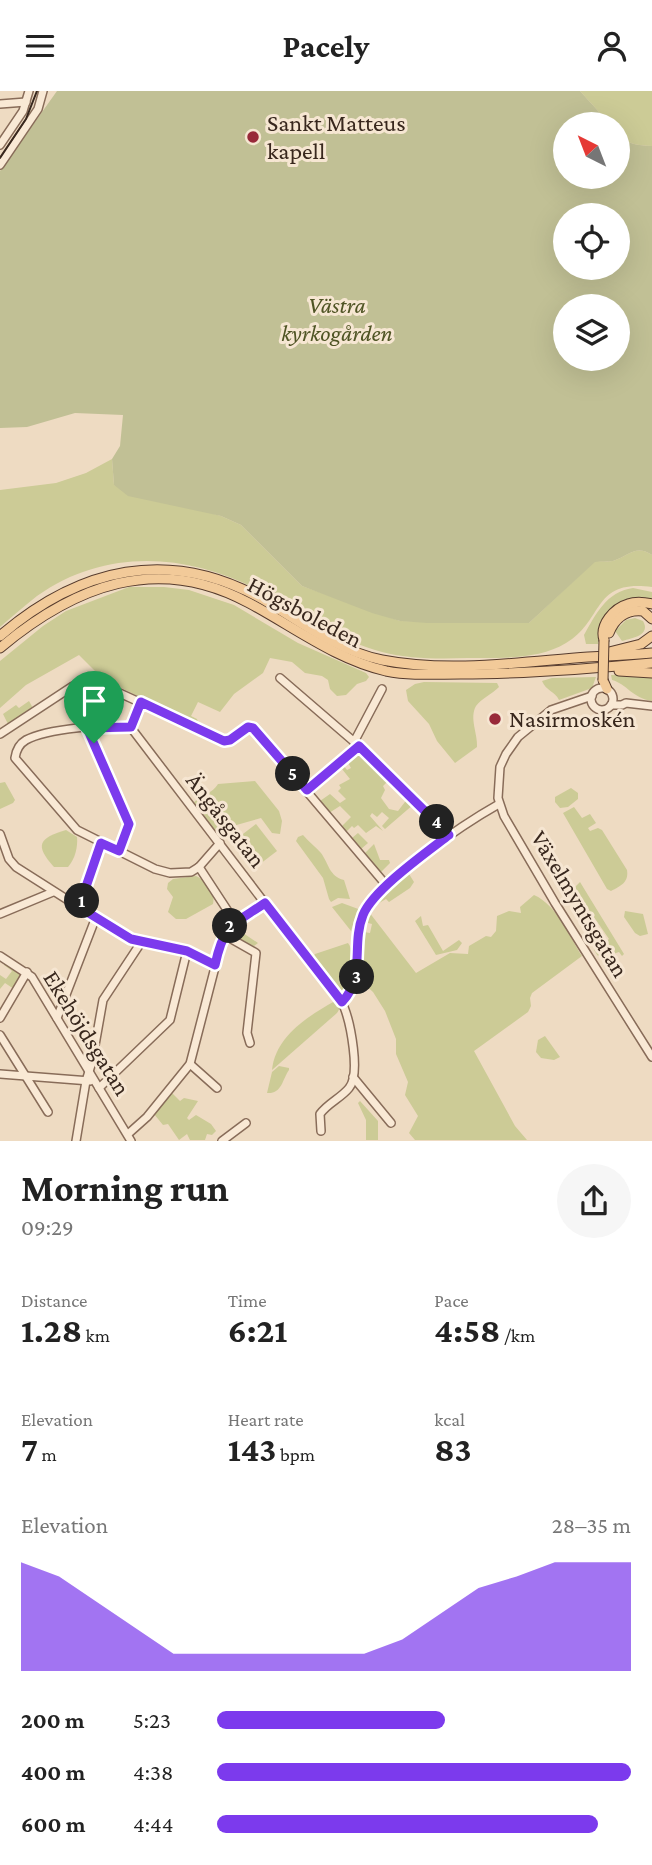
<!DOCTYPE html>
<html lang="en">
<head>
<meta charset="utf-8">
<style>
  :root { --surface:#fff; --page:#f6f6f6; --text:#222; --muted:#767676; --accent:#7c3aed }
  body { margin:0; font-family:"Crimson Pro",serif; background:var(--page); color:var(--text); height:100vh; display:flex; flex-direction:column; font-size:26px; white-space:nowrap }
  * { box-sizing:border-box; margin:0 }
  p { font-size:23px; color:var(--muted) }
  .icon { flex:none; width:38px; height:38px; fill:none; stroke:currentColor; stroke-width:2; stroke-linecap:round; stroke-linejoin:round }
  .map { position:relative; height:1050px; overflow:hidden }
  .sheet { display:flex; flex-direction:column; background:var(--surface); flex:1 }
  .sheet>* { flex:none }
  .needle { width:46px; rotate:318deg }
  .buttons { position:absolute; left:553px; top:21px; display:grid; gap:14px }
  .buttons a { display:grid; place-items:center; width:77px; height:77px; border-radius:50%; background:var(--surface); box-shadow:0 7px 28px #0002; font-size:35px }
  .pin { position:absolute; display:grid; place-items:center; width:60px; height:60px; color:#fff; margin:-72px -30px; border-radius:50% 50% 50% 0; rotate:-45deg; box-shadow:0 0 7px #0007 }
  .pin .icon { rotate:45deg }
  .km { position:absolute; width:35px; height:35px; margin:-18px; border-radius:50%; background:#222; color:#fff; font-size:19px; line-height:35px; text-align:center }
  .round { display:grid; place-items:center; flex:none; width:74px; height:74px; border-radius:37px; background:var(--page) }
  .head { display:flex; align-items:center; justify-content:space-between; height:119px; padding:0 21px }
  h1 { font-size:38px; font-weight:700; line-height:52px }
  .stats { display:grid; grid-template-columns:repeat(3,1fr); gap:10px; height:119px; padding:7px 21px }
  .stats div { display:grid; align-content:center }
  .stats b { font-size:35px; font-weight:700 }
  .stats small { font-size:19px; font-weight:400 }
  .stats p { font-size:19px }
  .chart { height:196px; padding:14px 21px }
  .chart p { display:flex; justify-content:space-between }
  .chart svg { width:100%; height:126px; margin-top:7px; fill:var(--accent); opacity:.7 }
  ul { padding:0 21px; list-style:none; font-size:23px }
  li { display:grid; grid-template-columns:112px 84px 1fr; align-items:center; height:52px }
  li i { height:18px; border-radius:9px; background:var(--accent) }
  header { display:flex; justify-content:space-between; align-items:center; height:91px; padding:0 21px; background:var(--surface); font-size:32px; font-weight:700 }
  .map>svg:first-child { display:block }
  .green { fill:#cccb96 }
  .cemetery { fill:#c1c095; fill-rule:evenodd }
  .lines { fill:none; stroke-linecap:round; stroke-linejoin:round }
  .minor-casing { stroke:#886c59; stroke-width:10 }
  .major-casing { stroke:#563b2d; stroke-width:11 }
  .minor { stroke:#f9e9d5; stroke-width:7 }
  .major { stroke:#f2ca99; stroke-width:9 }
  .tram { stroke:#38271d; stroke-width:2 }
  .major-bridge-casing { stroke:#563b2d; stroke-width:11; stroke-linecap:butt }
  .major-bridge { stroke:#f2ca99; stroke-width:9 }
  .route-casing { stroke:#fff; stroke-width:14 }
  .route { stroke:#7c3aed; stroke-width:9 }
  .poi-dot { fill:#982939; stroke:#f6e6d2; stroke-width:2.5 }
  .labels { text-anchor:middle; stroke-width:6; stroke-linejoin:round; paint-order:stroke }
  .poi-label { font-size:24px; fill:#38271d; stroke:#f6e6d2; text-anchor:start }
  .park-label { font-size:24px; font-style:italic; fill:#4f5424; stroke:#f6e6d2 }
  .street-label { font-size:24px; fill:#38271d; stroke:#f6e6d2 }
</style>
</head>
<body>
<header><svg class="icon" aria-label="menu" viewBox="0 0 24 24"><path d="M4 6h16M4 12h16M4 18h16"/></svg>Pacely<svg class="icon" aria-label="person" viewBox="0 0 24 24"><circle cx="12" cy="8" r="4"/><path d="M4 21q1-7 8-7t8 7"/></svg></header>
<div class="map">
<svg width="652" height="1050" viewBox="0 0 652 1050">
  <rect width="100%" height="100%" fill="#eedbc2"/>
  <g class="green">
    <path d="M580,0h72v55c-14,-1 -25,-1 -34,-12v-10h-8z"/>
    <path d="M112,368l2,26 107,31 20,9 61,61 98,35 129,2 66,-62c5,0 13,1 18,0 15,-5 23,-17 39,-6v32c-61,-8 -47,33 -86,56 -27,17 -69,15 -99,15 -28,1 -58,1 -85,-6 -41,-11 -78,-36 -114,-57 -74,-41 -159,-50 -231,1 -13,10 -25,21 -37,31v-137l56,-7 30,-10z"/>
    <path d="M129,496h35l25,3 45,15 64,38 68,30 3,4 -3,4 -9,3 -11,11 -9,1 -7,-7 -2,-9 -6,-4 -17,-3 -13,-11 -22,-4 -7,15 -29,21 -14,18 -22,-10 -7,14 6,3 1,3 -3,2 -92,-45 -24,-24 -53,30 -26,23v-47l43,-35 23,-15z"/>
    <path d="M633,497l19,4v8l-52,29 -2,15h-12l-2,-9c12,-21 22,-43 49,-47z"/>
    <path d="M635,527l8,3c8,14 -10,17 -21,20l-7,-10 11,-11z"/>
    <path d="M611,584l41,1v25c-20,-3 -25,-17 -40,-21z"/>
    <path d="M596,586l-4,11 -33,12c-4,-9 -13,-9 -17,-19l10,-3z"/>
    <path d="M424,591l73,1 2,4c-7,7 -18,12 -23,19 -7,12 2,28 1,41l-22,16 -18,-22 -8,-17 -21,-23 -2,-11 9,-6z"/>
    <path d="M29,610l5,9 -26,14 -5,-10 13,-9 3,3z"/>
    <path d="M360,661l6,6 -2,3 7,1 18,18 -6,6 2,4 -4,8 8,11 9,2 10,-13 6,6 -29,25 -3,-3 7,-8 -7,-6 -5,5 -5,-4 -2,3 13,15 -7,-5 -10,7 -8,-8 -4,3 -2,-2 -6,6 6,6 6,-5 10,10 -7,6 -21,-21 11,-11 -11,-11 -11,7 -9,-12 10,-7 10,9 6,-4 -8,-8 3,-3 -2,-3 11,-6 -8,-10 -4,3 -2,-2 7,-5 4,5 4,-2 -4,-7z"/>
    <path d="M255,690l24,30 3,10 -2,13 -8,-1 -11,-15 -28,8 -8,-3 -5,8 -4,1 -23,-29c8,-7 20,-10 25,-19z"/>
    <path d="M5,691l10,18 -2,3 -13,6v-26z"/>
    <path d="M571,697l7,5v6l-10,8 -8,1 -5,-6v-5z"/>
    <path d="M574,716l8,11 8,-4 6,9 -8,5 2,3 8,-3 4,2 25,40c2,12 -6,16 -16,21l-4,-2 -44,-76z"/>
    <path d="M256,733l21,27 -17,13 -21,-27z"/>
    <path d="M66,739l11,7c1,10 -2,22 -9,30h-14c-20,-22 -15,-29 12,-37z"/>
    <path d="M303,744c6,7 13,12 18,18 8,11 8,23 23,27l6,19 -12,-1 -7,4 -2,-3 -6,-21 -27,-37 2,-4z"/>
    <path d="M374,753l6,16h9l1,3 -11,11 -16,-19z"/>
    <path d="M409,783l5,8 -4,6 -21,14 -3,-3 -12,7 5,-7z"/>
    <path d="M196,785c11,5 20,16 17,28l-27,15h-10l-8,-7 5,-15 -6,-8 1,-6 5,-4z"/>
    <path d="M580,791l44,72 -2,2 -3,-4 -9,3 -3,-5 -9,6 -4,-6 15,-11 -35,-51z"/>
    <path d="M534,804c23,10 35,41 48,61l-50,37 -2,5 1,8 -3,6 -54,39 41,75 12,14h-112l-6,-7 9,-17 -13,-21 3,-13 -12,-28v-15l-11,-28 -12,-19 -11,-10 2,-50 6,1 2,-9 -8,-2 5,-10 47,61 34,-20 18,1 1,-8 17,-10 5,1 5,-6 1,-15 12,-5 12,2 -1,-6z"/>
    <path d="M342,812l19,7 -6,8 -4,13 -19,-24z"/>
    <path d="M625,820l18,3 5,20 -8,2 -5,-3 -11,-16z"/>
    <path d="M421,825l2,10 5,-1 15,26 16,-11 3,3 -5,7 -21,5 -21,-34z"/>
    <path d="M237,835l3,5 18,12 -4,3 -21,-8 -1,-10z"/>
    <path d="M348,852c9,13 7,41 -6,51l-4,-1 -26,-34 3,-5z"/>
    <path d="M5,871l18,11 -9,16 -9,-6 -5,6v-14l6,4 6,-8 -8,-6z"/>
    <path d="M335,910l5,7 -3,5 -65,57c3,-33 36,-54 63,-69z"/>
    <path d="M545,945l15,21 -6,3 -13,-2 -5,-6 2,-12z"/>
    <path d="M279,975l10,2v2c-7,10 -7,24 -22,23l5,-21z"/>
    <path d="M172,1002l8,8 4,-3 14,3 -11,17 2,2 7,-5 15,9 5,7 -4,4 -5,-1 -2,6h-15l-3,-6 -8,6 -11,-16 -5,1 -9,-11z"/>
    <path d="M360,1010l18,20v19h-12v-20l-8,-17z"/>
  </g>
  <path class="cemetery" d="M57,0h523l30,33h-45v53h53v-43c9,11 20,11 34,12v409c-16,-11 -24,1 -39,6 -5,1 -13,0 -18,1l-66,61h-102l-27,-2 -28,-8 -70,-27 -61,-61 -20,-9 -93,-20 -14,-11 -2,-26 8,-13 3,-31 -48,-2 -48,14 -27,1v-257zM565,124h53v53h-53zM565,215h53v53h-53z"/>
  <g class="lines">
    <defs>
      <g id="minor">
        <path d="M0,13l26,-2"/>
        <path d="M0,54l23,-34 6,-20"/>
        <path d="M0,74l38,-56 5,-18"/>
        <path d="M280,587l79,68 90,89"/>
        <circle cx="602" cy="608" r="11"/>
        <path d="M592,605l-41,14 -33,27 -12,17 -6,13 -2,31 6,18 51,87 97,154"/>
        <path d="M141,611l-8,16 -1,11 212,278c6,15 17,67 5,81 -8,10 -21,15 -29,26l1,17"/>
        <path d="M611,614h11l4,-2 26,3"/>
        <path d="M131,636c-22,-4 -85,2 -105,13 -7,4 -10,11 -11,18l62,72 78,39 15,4 21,-1 8,-5 21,-24"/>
        <path d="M87,637l42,94 -10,29"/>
        <path d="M0,643l73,-48 16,-7 135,62c11,-2 18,-14 29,-13l134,158"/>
        <path d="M354,651l28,-53"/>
        <path d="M307,700l52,-45"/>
        <path d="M0,743l9,25 7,8 110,70 9,4 52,10 28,14"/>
        <path d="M199,776l36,55"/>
        <path d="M79,816l22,-64"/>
        <path d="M0,823l53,-22"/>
        <path d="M226,845l30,17 -9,80 3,10"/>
        <path d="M0,865l32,21 99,164"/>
        <path d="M342,911c26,-27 9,-56 21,-86 12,-33 104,-94 136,-112"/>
        <path d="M0,927l27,-46"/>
        <path d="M57,927l39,-101"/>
        <path d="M0,944l48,77"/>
        <path d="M190,973l27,24"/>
        <path d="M0,983l90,7"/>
        <path d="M353,986l38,46"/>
        <path d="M99,997l71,-68 17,-69"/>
        <path d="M128,1043l19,-17 43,-53 32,-124 9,-15 34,-22"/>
        <path d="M76,1050l10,-60 6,-19 11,-62 39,-59"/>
        <path d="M222,1050l24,-18"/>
      </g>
      <g id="major">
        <path d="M609,542c6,-15 18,-24 34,-22l9,8"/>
        <path d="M0,545c79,-68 169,-90 264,-36 37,22 74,51 118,60 67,13 139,2 206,-3 22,-1 43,-2 64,-4"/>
        <path d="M604,549c-5,-15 10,-32 24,-36 8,-3 16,-2 24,0"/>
        <path d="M0,557c74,-62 157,-95 249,-45 45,24 86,56 137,68 25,5 50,3 75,3 64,0 127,-5 191,-11"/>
        <path d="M609,561l32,-8 11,-8"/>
        <path d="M619,580l33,2"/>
        <path d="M603,589l4,9"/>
      </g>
    </defs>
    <use href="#minor" class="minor-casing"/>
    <use href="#major" class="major-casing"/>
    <use href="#minor" class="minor"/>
    <use href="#major" class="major"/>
    <path class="tram" d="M0,67l26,-39 11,-28"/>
    <defs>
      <path id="major-bridge" d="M603,589l1,-40"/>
    </defs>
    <use href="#major-bridge" class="major-bridge-casing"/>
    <use href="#major-bridge" class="major-bridge"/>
  </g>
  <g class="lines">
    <defs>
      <path id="route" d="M141,611l83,39 6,-1 18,-13 5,1 54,62 52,-44 90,89c-22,17 -76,55 -86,80 -12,30 3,62 -21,87l-77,-99c-32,22 -41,20 -50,62l-28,-14 -56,-12 -52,-32 22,-64 18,8 10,-27 -42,-96 44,-1z"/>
    </defs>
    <use href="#route" class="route-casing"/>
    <use href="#route" class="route"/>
  </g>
  <g class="poi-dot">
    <circle cx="253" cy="46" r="7"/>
    <circle cx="495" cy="628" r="7"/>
  </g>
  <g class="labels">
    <g class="poi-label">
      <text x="267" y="40">Sankt Matteus<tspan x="267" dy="28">kapell</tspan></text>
      <text x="509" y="636">Nasirmoskén</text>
    </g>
    <g class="park-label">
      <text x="337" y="222">Västra<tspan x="337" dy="28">kyrkogården</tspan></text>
    </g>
    <g class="street-label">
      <text transform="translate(305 521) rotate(28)" y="8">Högsboleden</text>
      <text transform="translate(226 729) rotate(52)" y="8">Ängåsgatan</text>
      <text transform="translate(580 813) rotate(59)" y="8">Växelmyntsgatan</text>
      <text transform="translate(87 942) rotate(58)" y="8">Ekehöjdsgatan</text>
    </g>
  </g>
</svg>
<div class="buttons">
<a><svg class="needle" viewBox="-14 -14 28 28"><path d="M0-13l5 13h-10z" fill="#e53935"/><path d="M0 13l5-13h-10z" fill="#767676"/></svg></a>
<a><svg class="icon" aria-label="locate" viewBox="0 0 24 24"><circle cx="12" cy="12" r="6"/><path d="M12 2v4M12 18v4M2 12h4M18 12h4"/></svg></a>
<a><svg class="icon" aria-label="layers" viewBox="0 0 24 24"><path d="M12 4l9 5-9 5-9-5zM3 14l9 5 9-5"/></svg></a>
</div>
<div class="pin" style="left:94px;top:652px;background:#1e9e55"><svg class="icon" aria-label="arrive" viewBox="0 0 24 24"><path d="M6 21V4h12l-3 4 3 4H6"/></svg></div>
<b class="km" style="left:82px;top:810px">1</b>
<b class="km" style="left:230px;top:835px">2</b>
<b class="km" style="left:357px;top:886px">3</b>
<b class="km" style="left:437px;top:731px">4</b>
<b class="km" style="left:293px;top:683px">5</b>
</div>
<section class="sheet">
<div class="head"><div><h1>Morning run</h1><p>09:29</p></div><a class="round"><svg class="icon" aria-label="share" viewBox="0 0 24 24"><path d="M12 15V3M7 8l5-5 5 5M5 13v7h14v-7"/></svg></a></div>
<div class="stats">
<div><p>Distance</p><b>1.28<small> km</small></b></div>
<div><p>Time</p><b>6:21</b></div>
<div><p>Pace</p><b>4:58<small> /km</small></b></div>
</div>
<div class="stats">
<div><p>Elevation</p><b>7<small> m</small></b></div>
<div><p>Heart rate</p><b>143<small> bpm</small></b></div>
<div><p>kcal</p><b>83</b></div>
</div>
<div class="chart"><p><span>Elevation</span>28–35 m</p>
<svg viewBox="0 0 160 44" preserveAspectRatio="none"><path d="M0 44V6L10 11L20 20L30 29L40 38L50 38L60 38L70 38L80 38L90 38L100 33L110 24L120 15L130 11L140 6L150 6L160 6V44z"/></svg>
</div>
<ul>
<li><b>200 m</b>5:23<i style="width:55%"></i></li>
<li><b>400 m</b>4:38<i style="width:100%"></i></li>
<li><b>600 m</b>4:44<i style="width:92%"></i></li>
</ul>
</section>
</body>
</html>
